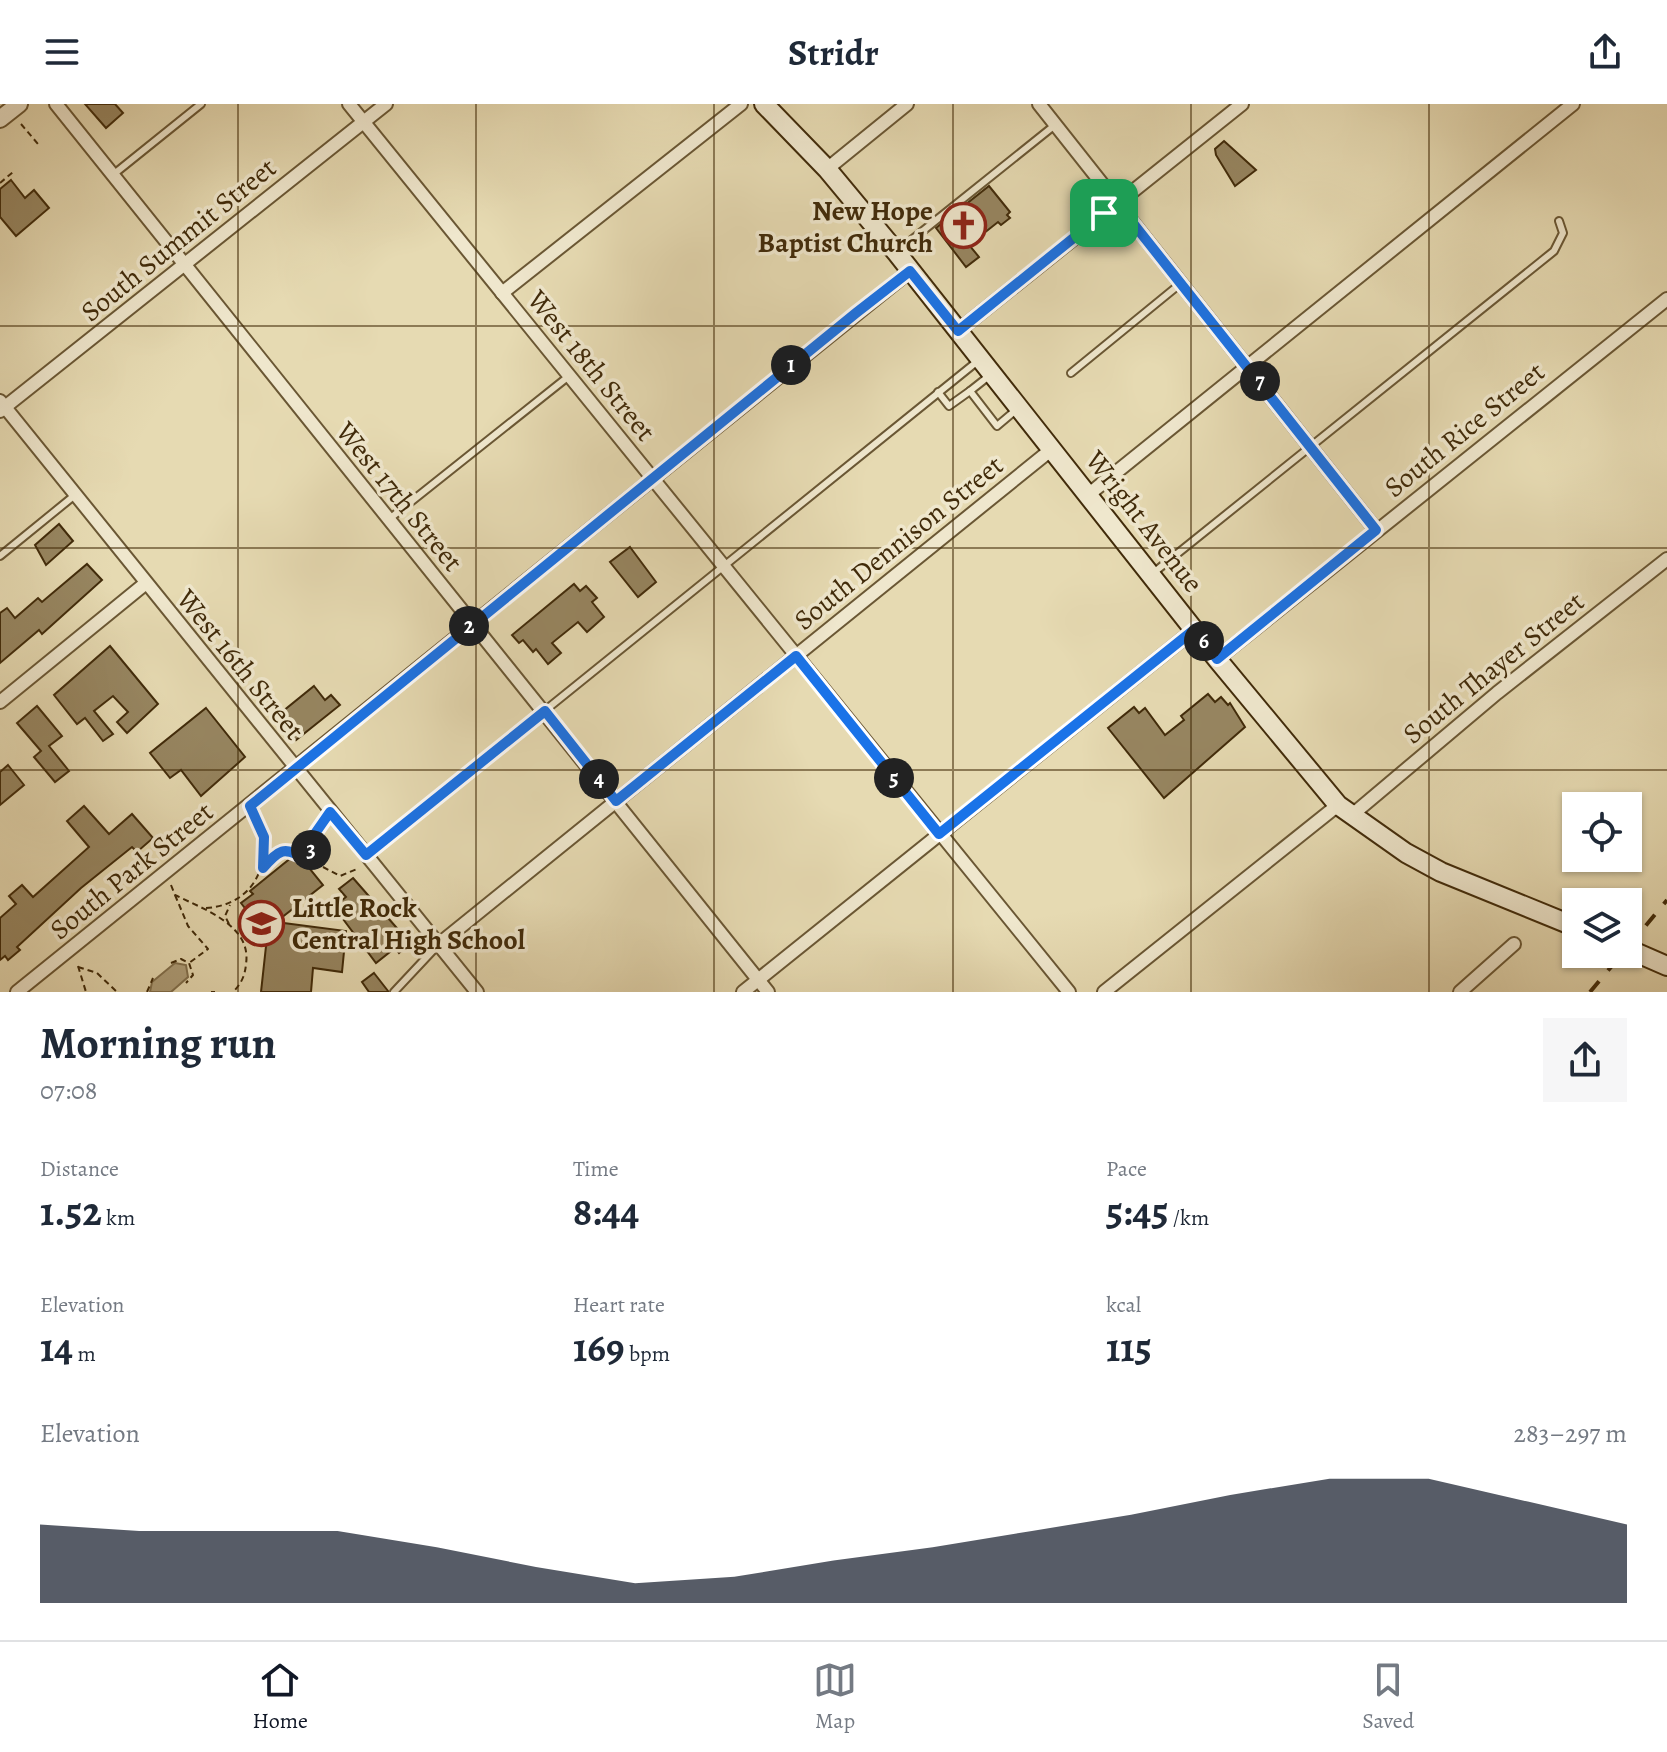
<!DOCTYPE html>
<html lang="en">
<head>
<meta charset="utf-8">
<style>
  :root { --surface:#fff; --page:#f6f6f7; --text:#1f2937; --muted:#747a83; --line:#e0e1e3; --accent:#111827 }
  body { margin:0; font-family:Alegreya,serif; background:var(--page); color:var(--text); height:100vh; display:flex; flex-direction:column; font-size:30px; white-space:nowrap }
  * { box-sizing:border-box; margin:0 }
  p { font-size:26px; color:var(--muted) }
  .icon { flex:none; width:44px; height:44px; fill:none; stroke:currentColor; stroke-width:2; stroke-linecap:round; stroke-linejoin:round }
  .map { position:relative; height:888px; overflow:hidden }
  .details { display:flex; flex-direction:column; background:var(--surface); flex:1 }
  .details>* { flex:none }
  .tools { position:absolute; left:1562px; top:688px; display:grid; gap:16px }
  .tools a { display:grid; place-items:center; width:80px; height:80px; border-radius:0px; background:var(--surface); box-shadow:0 2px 6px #0004; font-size:40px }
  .pin { position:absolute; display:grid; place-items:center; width:68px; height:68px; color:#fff; margin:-34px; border-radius:16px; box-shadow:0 4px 12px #0006 }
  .km { position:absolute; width:40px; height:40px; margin:-20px; border-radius:50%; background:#222; color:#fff; font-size:22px; line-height:40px; text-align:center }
  .round { display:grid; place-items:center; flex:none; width:84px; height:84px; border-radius:0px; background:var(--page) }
  .head { display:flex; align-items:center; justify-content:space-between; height:136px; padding:0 40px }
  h1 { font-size:44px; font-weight:700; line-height:60px }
  .metrics { display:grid; grid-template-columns:repeat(3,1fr); gap:12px; height:136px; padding:8px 40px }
  .metrics div { display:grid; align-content:center }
  .metrics b { font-size:40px; font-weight:700 }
  .metrics small { font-size:22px; font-weight:400 }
  .metrics p { font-size:22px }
  .chart { height:224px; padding:16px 40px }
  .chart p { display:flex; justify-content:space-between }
  .chart svg { width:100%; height:144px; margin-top:8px; fill:var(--accent); opacity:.7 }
  header { display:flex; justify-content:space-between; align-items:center; height:104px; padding:0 40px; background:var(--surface); font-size:36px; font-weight:700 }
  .dock { display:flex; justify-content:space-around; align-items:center; height:112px; border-top:2px solid var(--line); background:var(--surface); font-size:22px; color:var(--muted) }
  .dock a { display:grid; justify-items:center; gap:4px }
  .dock .active { color:var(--accent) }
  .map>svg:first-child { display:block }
  .water { fill:#ae9e79; stroke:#82704d; stroke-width:2 }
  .building { fill:#978661; stroke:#412b0a; stroke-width:2 }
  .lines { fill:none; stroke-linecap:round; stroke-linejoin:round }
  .service-casing { stroke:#6a5734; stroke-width:10 }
  .minor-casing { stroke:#6a5734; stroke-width:16 }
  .tertiary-casing { stroke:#6a5734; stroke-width:20 }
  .secondary-casing { stroke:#412b0a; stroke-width:22 }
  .path { stroke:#412b0a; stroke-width:2; stroke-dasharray:6 4; stroke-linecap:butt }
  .service { stroke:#efe7cd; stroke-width:6 }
  .minor { stroke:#efe7cd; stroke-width:12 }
  .tertiary { stroke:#efe7cd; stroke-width:16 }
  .secondary { stroke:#efe7cd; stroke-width:18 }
  .rail { stroke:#412b0a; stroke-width:4; stroke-dasharray:14 14; stroke-linecap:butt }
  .route-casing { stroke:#fff; stroke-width:16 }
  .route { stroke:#1a73e8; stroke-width:10 }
  .grid { fill:none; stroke:#412b0a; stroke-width:2; stroke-opacity:0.55 }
  .labels { text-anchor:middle; stroke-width:7; stroke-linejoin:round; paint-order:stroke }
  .poi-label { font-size:28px; font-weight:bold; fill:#412b0a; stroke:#efe7cd; text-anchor:end }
  .street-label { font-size:28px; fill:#412b0a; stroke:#efe7cd }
</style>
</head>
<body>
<header><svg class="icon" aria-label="menu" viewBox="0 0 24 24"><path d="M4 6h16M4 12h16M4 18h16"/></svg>Stridr<svg class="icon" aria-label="share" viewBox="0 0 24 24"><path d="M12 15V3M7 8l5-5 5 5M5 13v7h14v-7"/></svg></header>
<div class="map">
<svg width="1667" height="888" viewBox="0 0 1667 888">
  <rect width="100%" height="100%" fill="#e6dab2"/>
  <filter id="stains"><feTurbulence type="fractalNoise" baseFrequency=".0025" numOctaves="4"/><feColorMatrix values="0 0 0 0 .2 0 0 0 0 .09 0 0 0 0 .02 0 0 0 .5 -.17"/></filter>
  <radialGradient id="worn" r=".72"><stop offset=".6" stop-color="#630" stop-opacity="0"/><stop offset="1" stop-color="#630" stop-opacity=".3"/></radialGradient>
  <path class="water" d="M175,859l11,2 2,12 -17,15h-21l2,-10z"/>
  <g class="building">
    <path d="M85,0h30l8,9 -17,15z"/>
    <path d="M1224,37l32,29 -21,16 -19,-31 -1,-6z"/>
    <path d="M11,76l14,18 9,-8 15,18 -33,28 -16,-19v-28z"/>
    <path d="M989,82l21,26 -3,3 3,3 -9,7 -3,-3 -29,23 10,12 -13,10 -30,-39z"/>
    <path d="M59,420l14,17 -27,24 -11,-20z"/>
    <path d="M630,443l26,35 -18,15 -28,-35z"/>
    <path d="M87,460l15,16 -60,54 -3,-4 -39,33v-50l7,-5 8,10 23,-20 4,4z"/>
    <path d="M574,480l6,7 6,-5 11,12 -5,4 12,15 -17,15 -9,-10 -26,21 9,10 -13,11 -12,-15 -3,3 -10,-12 -4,3 -7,-8z"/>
    <path d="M110,542l48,58 -31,29 -10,-11 11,-10 -15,-16 -19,15 19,23 -10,7 -18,-23 -8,6 -23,-29z"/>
    <path d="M314,582l11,14 6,-5 9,10 -44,35 -19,-24z"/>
    <path d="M1208,590l7,8 6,-5 7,8 2,-2 15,24 -81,71 -56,-70 26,-21 5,6 6,-5 20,27 19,-15 -3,-4z"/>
    <path d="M37,602l25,30 -13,10 20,25 -14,11 -21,-25 7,-6 -24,-28z"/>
    <path d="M206,604l39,49 -44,39 -20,-26 -11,8 -20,-25z"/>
    <path d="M8,661l16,20 -24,20v-33z"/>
    <path d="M84,702l25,28 23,-20 21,24 -16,14 -5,-5 -51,41 -64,59 3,3 -12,10 -3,-4 -5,4v-42l16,-14 -7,-8 13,-11 11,12 56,-50 -22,-26z"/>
    <path d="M297,749l26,32 -47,37 70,9 -4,41 -29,-4 -2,24h-50l6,-55 -26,-34 12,-9 -3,-3z"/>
    <path d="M353,774l57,65 -11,10 -4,-5 -19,15 -42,-56 12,-10 -7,-8z"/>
    <path d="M374,869l14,18v1h-19l-7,-10z"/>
  </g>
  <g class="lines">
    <defs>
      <g id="service">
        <path d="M114,70l87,-70"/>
        <path d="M899,146l156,-125"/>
        <path d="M1071,269l109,-89"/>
        <path d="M989,272l-19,15 27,35 19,-16"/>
        <path d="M938,288l11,14 21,-15"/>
        <path d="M388,416l181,-144"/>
        <path d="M0,452l75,-61"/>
        <path d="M1152,470l402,-323 9,-18 -4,-12"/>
        <path d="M366,751l613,-495"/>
        <path d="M312,760c-5,-21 6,-35 18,-52"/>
        <path d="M394,888l44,-47"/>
      </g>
      <g id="minor">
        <path d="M56,0l712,888"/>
        <path d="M349,0l720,888"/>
        <path d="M1039,0l337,426"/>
        <path d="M827,65l80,-65"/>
        <path d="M502,189l239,-189"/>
        <path d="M958,227l284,-227"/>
        <path d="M0,297l477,591"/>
        <path d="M0,307l386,-307"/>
        <path d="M1088,391l485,-391"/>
        <path d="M1217,555l450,-360"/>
        <path d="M0,598l146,-119"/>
        <path d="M1352,711l145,-122 170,-134"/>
        <path d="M438,841l614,-496"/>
        <path d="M17,888l893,-721"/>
        <path d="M743,888l452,-363"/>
        <path d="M1104,888l234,-187"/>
        <path d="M1460,888l54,-48"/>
      </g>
      <path id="tertiary" d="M0,15l19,-15"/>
      <g id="secondary">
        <path d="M764,0l63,65 69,83 321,407 121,146 68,48 35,19 135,55"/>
        <path d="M1628,845l39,17"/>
      </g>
    </defs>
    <use href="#service" class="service-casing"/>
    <use href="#minor" class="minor-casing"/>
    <use href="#tertiary" class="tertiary-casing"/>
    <use href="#secondary" class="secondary-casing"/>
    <g class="path">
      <path d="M21,20l17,20"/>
      <path d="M0,79l13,-11"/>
      <path d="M265,762l19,-15 16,2"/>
      <path d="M323,763l17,9 17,-7"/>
      <path d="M171,781l4,10c28,14 77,30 71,69 -1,12 -5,20 -13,28"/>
      <path d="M175,791l13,31 20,23 -19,14"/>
      <path d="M206,804c51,-3 70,-51 49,-93"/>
      <path d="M229,820l-4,-8 5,-11"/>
      <path d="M171,859l10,-4 8,4 4,12 -7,8"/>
      <path d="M78,862l8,26"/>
      <path d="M78,863l19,6 20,19"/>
      <path d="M147,888l6,-14"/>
      <path d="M211,888h4"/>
    </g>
    <use href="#service" class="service"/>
    <use href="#minor" class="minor"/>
    <use href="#tertiary" class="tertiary"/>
    <use href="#secondary" class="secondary"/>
    <g class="rail">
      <path d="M1628,843l39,-47"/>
      <path d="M1590,888l32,-38"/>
    </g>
  </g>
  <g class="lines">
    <defs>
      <path id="route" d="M1117,99l259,327 -159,129 -22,-30 -256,205 -143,-178 -180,145 -71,-90 -179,144 -36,-43 -16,23 -3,24c-24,-5 -24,-19 -48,9l1,-31 -14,-31 606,-493 54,-42 48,60z"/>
    </defs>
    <use href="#route" class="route-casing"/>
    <use href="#route" class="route"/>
  </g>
  <path class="grid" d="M238,0v888M476,0v888M714,0v888M953,0v888M1191,0v888M1429,0v888M0,222h1667M0,444h1667M0,666h1667"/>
  <defs>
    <symbol id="church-ring" viewBox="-11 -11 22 22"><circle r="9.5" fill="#efe7cd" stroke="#8f2418" stroke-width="1.5"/><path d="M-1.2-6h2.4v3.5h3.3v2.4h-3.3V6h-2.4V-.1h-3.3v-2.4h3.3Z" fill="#8f2418"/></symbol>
    <symbol id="school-ring" viewBox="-11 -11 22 22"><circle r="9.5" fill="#efe7cd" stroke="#8f2418" stroke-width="1.5"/><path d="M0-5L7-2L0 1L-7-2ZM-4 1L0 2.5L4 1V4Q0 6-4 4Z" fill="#8f2418"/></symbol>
  </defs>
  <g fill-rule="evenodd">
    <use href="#church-ring" x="938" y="96" width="51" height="51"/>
    <use href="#school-ring" x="236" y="794" width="51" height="51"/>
  </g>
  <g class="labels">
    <g class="poi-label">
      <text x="933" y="116">New Hope<tspan x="933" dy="32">Baptist Church</tspan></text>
      <text x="292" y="813" text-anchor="start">Little Rock<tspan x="292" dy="32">Central High School</tspan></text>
    </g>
    <g class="street-label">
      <text transform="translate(178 135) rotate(-39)" y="10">South Summit Street</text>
      <text transform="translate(592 261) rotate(51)" y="10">West 18th Street</text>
      <text transform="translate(1464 325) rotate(-39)" y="10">South Rice Street</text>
      <text transform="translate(400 392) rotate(51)" y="10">West 17th Street</text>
      <text transform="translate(1145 417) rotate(52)" y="10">Wright Avenue</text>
      <text transform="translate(898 438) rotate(-39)" y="10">South Dennison Street</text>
      <text transform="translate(241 560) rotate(51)" y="10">West 16th Street</text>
      <text transform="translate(1493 563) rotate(-39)" y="10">South Thayer Street</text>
      <text transform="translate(131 766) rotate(-39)" y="10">South Park Street</text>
    </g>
  </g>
  <rect width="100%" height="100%" filter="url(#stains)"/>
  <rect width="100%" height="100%" fill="url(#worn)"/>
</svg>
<div class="tools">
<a><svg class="icon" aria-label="locate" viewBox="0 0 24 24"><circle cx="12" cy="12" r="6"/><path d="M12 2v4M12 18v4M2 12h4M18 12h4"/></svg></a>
<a><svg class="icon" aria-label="layers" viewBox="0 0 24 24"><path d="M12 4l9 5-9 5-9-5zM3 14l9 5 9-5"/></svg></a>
</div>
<div class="pin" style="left:1104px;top:109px;background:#1e9e55"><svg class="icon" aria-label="arrive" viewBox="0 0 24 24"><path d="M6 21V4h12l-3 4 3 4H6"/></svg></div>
<b class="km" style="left:791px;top:261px">1</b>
<b class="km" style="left:469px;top:522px">2</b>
<b class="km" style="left:311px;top:746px">3</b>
<b class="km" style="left:599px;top:675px">4</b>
<b class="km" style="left:894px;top:674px">5</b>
<b class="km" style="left:1204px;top:537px">6</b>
<b class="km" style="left:1260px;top:277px">7</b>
</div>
<section class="details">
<div class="head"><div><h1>Morning run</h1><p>07:08</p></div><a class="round"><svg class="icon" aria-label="share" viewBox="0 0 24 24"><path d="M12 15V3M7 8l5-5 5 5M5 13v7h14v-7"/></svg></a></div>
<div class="metrics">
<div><p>Distance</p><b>1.52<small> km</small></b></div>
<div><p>Time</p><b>8:44</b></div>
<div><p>Pace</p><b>5:45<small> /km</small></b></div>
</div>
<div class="metrics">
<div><p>Elevation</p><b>14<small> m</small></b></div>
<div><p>Heart rate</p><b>169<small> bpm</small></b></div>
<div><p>kcal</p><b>115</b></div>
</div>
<div class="chart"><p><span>Elevation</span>283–297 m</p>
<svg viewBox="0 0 160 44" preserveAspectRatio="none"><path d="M0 44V20L10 22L20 22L30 22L40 27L50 33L60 38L70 36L80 31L90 27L100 22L110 17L120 11L130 6L140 6L150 13L160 20V44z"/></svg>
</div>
</section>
<nav class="dock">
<a class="active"><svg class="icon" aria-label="home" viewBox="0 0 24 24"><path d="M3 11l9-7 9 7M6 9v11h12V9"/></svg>Home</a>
<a><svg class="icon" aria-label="map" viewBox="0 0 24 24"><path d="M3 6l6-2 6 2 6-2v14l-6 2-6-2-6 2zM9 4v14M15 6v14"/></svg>Map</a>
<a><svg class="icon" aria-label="saved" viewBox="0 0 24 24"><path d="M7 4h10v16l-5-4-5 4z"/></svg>Saved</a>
</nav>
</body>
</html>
